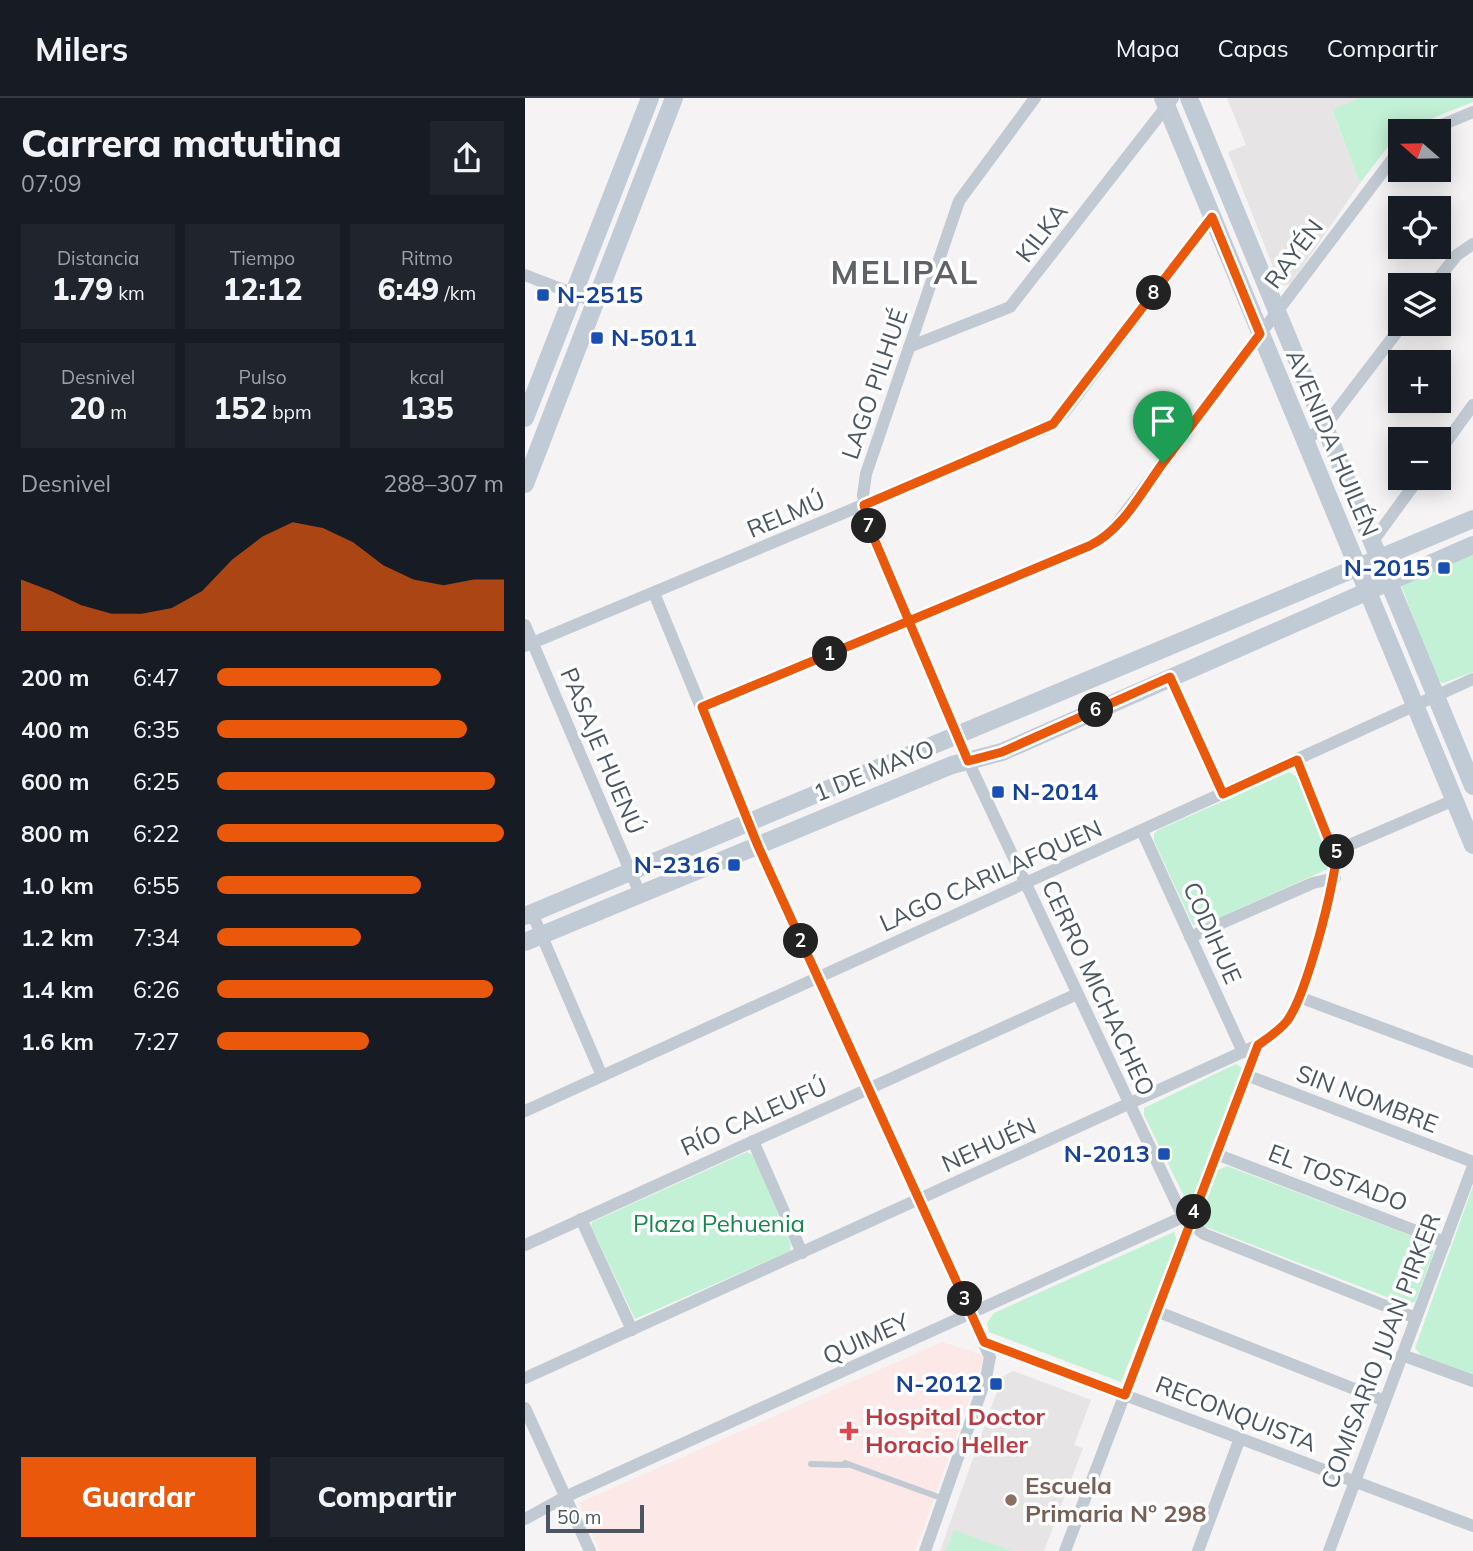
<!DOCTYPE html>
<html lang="es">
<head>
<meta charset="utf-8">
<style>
  :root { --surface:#171b24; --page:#20242c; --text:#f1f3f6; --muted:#9ea1a6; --line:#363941; --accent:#ea580c }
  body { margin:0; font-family:Mulish,sans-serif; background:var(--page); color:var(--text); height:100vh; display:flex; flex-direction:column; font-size:26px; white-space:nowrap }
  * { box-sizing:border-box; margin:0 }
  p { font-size:23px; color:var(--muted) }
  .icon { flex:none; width:38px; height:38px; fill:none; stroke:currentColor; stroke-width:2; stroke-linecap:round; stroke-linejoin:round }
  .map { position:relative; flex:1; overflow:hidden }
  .details { display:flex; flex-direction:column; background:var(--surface); width:525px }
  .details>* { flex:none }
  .needle { width:46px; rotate:290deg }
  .controls { position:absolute; left:863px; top:21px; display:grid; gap:14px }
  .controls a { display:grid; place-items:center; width:63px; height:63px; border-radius:0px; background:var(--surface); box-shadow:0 4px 18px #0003; font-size:35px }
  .scale { position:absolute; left:21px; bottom:18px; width:98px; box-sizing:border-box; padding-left:7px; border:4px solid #4a5661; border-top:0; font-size:19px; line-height:24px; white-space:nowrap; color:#4a5661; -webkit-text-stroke:5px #fff; paint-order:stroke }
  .pin { position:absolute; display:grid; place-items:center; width:60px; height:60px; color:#fff; margin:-72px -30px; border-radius:50% 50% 50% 0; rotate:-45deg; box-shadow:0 0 7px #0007 }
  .pin .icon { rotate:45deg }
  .km { position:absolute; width:35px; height:35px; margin:-18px; border-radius:50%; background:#222; color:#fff; font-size:19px; line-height:35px; text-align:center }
  .round { display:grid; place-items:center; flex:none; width:74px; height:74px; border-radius:0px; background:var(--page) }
  .headline { display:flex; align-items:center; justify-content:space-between; height:119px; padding:0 21px }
  h1 { font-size:38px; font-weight:800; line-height:52px }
  .metrics { display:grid; grid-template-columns:repeat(3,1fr); gap:10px; height:119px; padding:7px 21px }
  .metrics div { display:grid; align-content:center; border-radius:0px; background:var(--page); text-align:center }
  .metrics b { font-size:30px; font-weight:800 }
  .metrics small { font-size:19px; font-weight:400 }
  .metrics p { font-size:19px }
  .chart { height:196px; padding:14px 21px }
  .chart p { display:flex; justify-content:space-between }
  .chart svg { width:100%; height:126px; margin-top:7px; fill:var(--accent); opacity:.7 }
  .primary-button { display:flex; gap:14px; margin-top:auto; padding:14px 21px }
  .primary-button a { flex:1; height:80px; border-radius:0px; background:var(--accent); color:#fff; font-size:28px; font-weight:800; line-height:80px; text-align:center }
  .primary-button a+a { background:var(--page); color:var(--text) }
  ul { padding:0 21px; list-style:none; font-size:23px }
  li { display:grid; grid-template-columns:112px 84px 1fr; align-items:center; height:52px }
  li i { height:18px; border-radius:9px; background:var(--accent) }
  header { display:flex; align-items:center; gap:42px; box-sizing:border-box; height:98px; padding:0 35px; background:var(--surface); border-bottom:2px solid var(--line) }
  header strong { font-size:33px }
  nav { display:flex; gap:38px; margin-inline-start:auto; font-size:24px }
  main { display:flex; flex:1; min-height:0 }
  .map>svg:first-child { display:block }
  .education { fill:#e6e4e5 }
  .medical { fill:#fce8e6 }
  .green { fill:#c3f1d5 }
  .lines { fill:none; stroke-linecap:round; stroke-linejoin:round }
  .lane { stroke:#c1cad2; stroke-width:6 }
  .street { stroke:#c1cad2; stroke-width:12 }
  .secondary { stroke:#c1cbd6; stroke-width:18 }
  .route-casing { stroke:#fff; stroke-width:14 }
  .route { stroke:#ea580c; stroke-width:9 }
  .transit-dot { fill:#1a4fb4; stroke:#fff; stroke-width:2.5 }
  .health-dot { fill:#e0444e; stroke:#fff; stroke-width:2.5 }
  .education-dot { fill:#8d6e63; stroke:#fff; stroke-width:2.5 }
  .labels { text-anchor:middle; stroke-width:7; stroke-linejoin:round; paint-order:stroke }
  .street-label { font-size:24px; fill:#4a5661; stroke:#fff }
  .transit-label { font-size:24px; font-weight:bold; fill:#164399; stroke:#fff; text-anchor:end }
  .park-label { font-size:24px; fill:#17864f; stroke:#fff }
  .health-label { font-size:24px; font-weight:bold; fill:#be3a42; stroke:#fff; text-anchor:start }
  .education-label { font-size:24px; font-weight:bold; fill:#785e54; stroke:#fff; text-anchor:start }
  .district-label { font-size:32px; font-weight:bold; letter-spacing:2px; fill:#5f6368; stroke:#fff }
</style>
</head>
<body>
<header>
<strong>Milers</strong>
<nav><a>Mapa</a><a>Capas</a><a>Compartir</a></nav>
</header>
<main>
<section class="details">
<div class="headline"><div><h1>Carrera matutina</h1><p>07:09</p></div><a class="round"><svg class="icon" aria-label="share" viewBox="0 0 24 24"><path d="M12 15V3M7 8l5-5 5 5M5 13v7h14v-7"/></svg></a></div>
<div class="metrics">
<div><p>Distancia</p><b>1.79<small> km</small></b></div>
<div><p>Tiempo</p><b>12:12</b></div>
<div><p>Ritmo</p><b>6:49<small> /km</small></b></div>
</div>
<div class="metrics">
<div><p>Desnivel</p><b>20<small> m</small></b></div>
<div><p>Pulso</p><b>152<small> bpm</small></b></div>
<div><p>kcal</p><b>135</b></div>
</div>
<div class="chart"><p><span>Desnivel</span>288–307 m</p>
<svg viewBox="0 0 160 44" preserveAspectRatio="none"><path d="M0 44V26L10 30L20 35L30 38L40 38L50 36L60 30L70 19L80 11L90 6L100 8L110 13L120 21L130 26L140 28L150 26L160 26V44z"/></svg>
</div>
<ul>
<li><b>200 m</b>6:47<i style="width:78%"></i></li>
<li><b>400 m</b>6:35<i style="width:87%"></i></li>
<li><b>600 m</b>6:25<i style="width:97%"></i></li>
<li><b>800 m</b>6:22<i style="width:100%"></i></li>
<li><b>1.0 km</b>6:55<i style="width:71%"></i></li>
<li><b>1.2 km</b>7:34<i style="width:50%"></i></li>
<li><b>1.4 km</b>6:26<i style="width:96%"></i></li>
<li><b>1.6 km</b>7:27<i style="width:53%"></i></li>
</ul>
<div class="primary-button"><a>Guardar</a><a>Compartir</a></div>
</section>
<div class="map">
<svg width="948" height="1453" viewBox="0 0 948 1453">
  <rect width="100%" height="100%" fill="#f5f3f3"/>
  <g class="education">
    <path d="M702,0h133l-28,13 28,72 -70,102h-10l-52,-133 18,-7z"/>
    <path d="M488,1273l78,29 -17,45 9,3 -39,103h-104l62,-174z"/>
  </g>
  <path class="medical" d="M417,1244l43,14 -70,195h-315l-21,-48z"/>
  <g class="green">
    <path d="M835,0h113v4l-73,29 -40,52 -28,-73z"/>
    <path d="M948,455v119l-30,11 -6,-3 -36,-95z"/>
    <path d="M764,674l8,5 34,83 -3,9 -126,56h-9l-39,-84v-7l4,-4z"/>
    <path d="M711,966l6,4 -49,131 -6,3 -43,-87v-7z"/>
    <path d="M222,1054l6,3 38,90 -1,6 -155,68 -44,-93 1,-4z"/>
    <path d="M702,1068l201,76 6,10 -19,50 -10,2 -204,-79 -1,-6 18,-49z"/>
    <path d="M948,1088v189l-51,-18 -7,-9z"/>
    <path d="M649,1134l3,8 -56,142 -132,-50 -2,-9 7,-10z"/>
    <path d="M429,1432l57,21h-65z"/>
  </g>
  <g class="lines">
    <g class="lane">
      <path d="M320,1365l99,36"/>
      <path d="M286,1366l36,1"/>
    </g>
    <g class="street">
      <path d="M510,0l-76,103 -93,273 -3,21 5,26 100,240 215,456 21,17 212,84"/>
      <path d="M902,33l46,-19"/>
      <path d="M0,177l70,27"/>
      <path d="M908,187l24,-30 16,-11"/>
      <path d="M384,249l101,-40 163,-209"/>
      <path d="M780,343l20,-15 78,-102"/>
      <path d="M914,354l34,-47"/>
      <path d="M848,443l46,-63"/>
      <path d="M129,495l104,253 232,511 -4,21 -61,173"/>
      <path d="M0,527l115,269"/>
      <path d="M0,548l522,-218 17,-15 148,-196"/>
      <path d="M645,579l53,117"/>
      <path d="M177,609l387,-161 20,-12 291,-385"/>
      <path d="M772,662l31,78 9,8"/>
      <path d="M617,733l101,221"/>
      <path d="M812,748h10l107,-46"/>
      <path d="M7,815l70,163"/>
      <path d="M665,839l123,-54 22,-5"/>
      <path d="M774,899l174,65"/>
      <path d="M721,977l227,87"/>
      <path d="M0,1013l948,-432"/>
      <path d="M228,1043l49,112"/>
      <path d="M691,1056l229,88"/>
      <path d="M56,1121l51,111"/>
      <path d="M0,1147l552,-251"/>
      <path d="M631,1213l229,90"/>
      <path d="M459,1244l489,184"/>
      <path d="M877,1257l71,26"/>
      <path d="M0,1280l733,-333c10,-7 21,-14 29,-24 19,-24 50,-143 50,-175"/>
      <path d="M0,1310l65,143"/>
      <path d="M0,1421l40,-22 618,-280"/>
      <path d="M540,1453l193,-506"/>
      <path d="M673,1453l42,-113"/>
      <path d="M804,1453l144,-385"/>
    </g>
    <g class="secondary">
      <path d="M638,0l310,747"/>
      <path d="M664,0l284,688"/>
      <path d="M0,320l125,-320"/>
      <path d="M0,386l149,-386"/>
      <path d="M0,818l948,-397"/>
      <path d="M0,844l427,-177 50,-13 471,-207"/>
    </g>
  </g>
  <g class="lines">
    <defs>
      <path id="route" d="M638,365c-20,27 -41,68 -74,83l-387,161 56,139 226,496 141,53 133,-350c10,-7 21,-14 29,-24 19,-25 50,-142 50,-175l-9,-8 -31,-78 -74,34 -53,-117 -168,75 -34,9 -98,-232 -6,-24 189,-81 159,-207 48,117 -97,129"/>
    </defs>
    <use href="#route" class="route-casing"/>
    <use href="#route" class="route"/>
  </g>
  <g class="transit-dot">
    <rect x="11" y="190" width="14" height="14" rx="3.5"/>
    <rect x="65" y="233" width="14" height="14" rx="3.5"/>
    <rect x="912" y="463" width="14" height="14" rx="3.5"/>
    <rect x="466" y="687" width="14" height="14" rx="3.5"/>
    <rect x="202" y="760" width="14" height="14" rx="3.5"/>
    <rect x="632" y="1049" width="14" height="14" rx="3.5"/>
    <rect x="464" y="1279" width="14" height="14" rx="3.5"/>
  </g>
  <path class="health-dot" d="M320.5 1322.5h7v7h7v7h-7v7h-7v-7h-7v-7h7z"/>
  <circle class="education-dot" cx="486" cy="1402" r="7"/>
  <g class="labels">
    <g class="street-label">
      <text transform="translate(517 135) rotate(-52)" y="8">KILKA</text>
      <text transform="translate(769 156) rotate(-53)" y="8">RAYÉN</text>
      <text transform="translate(350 286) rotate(-71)" y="8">LAGO PILHUÉ</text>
      <text transform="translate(807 345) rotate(67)" y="8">AVENIDA HUILÉN</text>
      <text transform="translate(261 417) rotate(-23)" y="8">RELMÚ</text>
      <text transform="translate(77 653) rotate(67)" y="8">PASAJE HUENÚ</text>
      <text transform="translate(349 673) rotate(-22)" y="8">1 DE MAYO</text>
      <text transform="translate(466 778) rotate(-24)" y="8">LAGO CARILAFQUEN</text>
      <text transform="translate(687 835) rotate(66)" y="8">CODIHUE</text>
      <text transform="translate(573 890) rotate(65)" y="8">CERRO MICHACHEO</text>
      <text transform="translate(842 1001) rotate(21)" y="8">SIN NOMBRE</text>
      <text transform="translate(229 1019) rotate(-24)" y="8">RÍO CALEUFÚ</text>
      <text transform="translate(464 1047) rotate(-24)" y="8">NEHUÉN</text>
      <text transform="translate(813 1080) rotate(21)" y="8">EL TOSTADO</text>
      <text transform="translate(341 1241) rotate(-24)" y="8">QUIMEY</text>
      <text transform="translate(856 1253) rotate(-69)" y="8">COMISARIO JUAN PIRKER</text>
      <text transform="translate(711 1316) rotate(21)" y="8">RECONQUISTA</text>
    </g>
    <g class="transit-label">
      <text x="32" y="205" text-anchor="start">N-2515</text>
      <text x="86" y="248" text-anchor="start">N-5011</text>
      <text x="905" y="478">N-2015</text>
      <text x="487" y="702" text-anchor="start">N-2014</text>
      <text x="195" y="775">N-2316</text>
      <text x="625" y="1064">N-2013</text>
      <text x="457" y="1294">N-2012</text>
    </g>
    <g class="park-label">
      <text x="194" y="1134">Plaza Pehuenia</text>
    </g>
    <g class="health-label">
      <text x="340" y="1327">Hospital Doctor<tspan x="340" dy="28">Horacio Heller</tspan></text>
    </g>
    <g class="education-label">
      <text x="500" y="1396">Escuela<tspan x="500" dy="28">Primaria Nº 298</tspan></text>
    </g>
    <g class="district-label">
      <text x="380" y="186">MELIPAL</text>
    </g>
  </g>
</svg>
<div class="controls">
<a><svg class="needle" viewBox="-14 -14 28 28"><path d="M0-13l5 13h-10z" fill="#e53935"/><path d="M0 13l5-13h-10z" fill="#9ea1a6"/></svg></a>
<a><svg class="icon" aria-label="locate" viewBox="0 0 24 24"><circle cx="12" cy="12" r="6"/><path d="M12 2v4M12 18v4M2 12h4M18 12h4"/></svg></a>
<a><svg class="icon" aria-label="layers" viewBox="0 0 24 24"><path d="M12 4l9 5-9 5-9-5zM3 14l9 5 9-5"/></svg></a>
<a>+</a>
<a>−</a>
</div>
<div class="scale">50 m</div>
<div class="pin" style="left:638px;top:365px;background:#1e9e55"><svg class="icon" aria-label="arrive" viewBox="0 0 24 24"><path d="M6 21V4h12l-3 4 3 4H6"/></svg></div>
<b class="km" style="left:305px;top:556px">1</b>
<b class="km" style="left:276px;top:843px">2</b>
<b class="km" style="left:440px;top:1201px">3</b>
<b class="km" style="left:669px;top:1114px">4</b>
<b class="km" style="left:812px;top:754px">5</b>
<b class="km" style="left:571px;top:612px">6</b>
<b class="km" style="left:344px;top:428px">7</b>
<b class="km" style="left:629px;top:195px">8</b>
</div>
</main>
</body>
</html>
